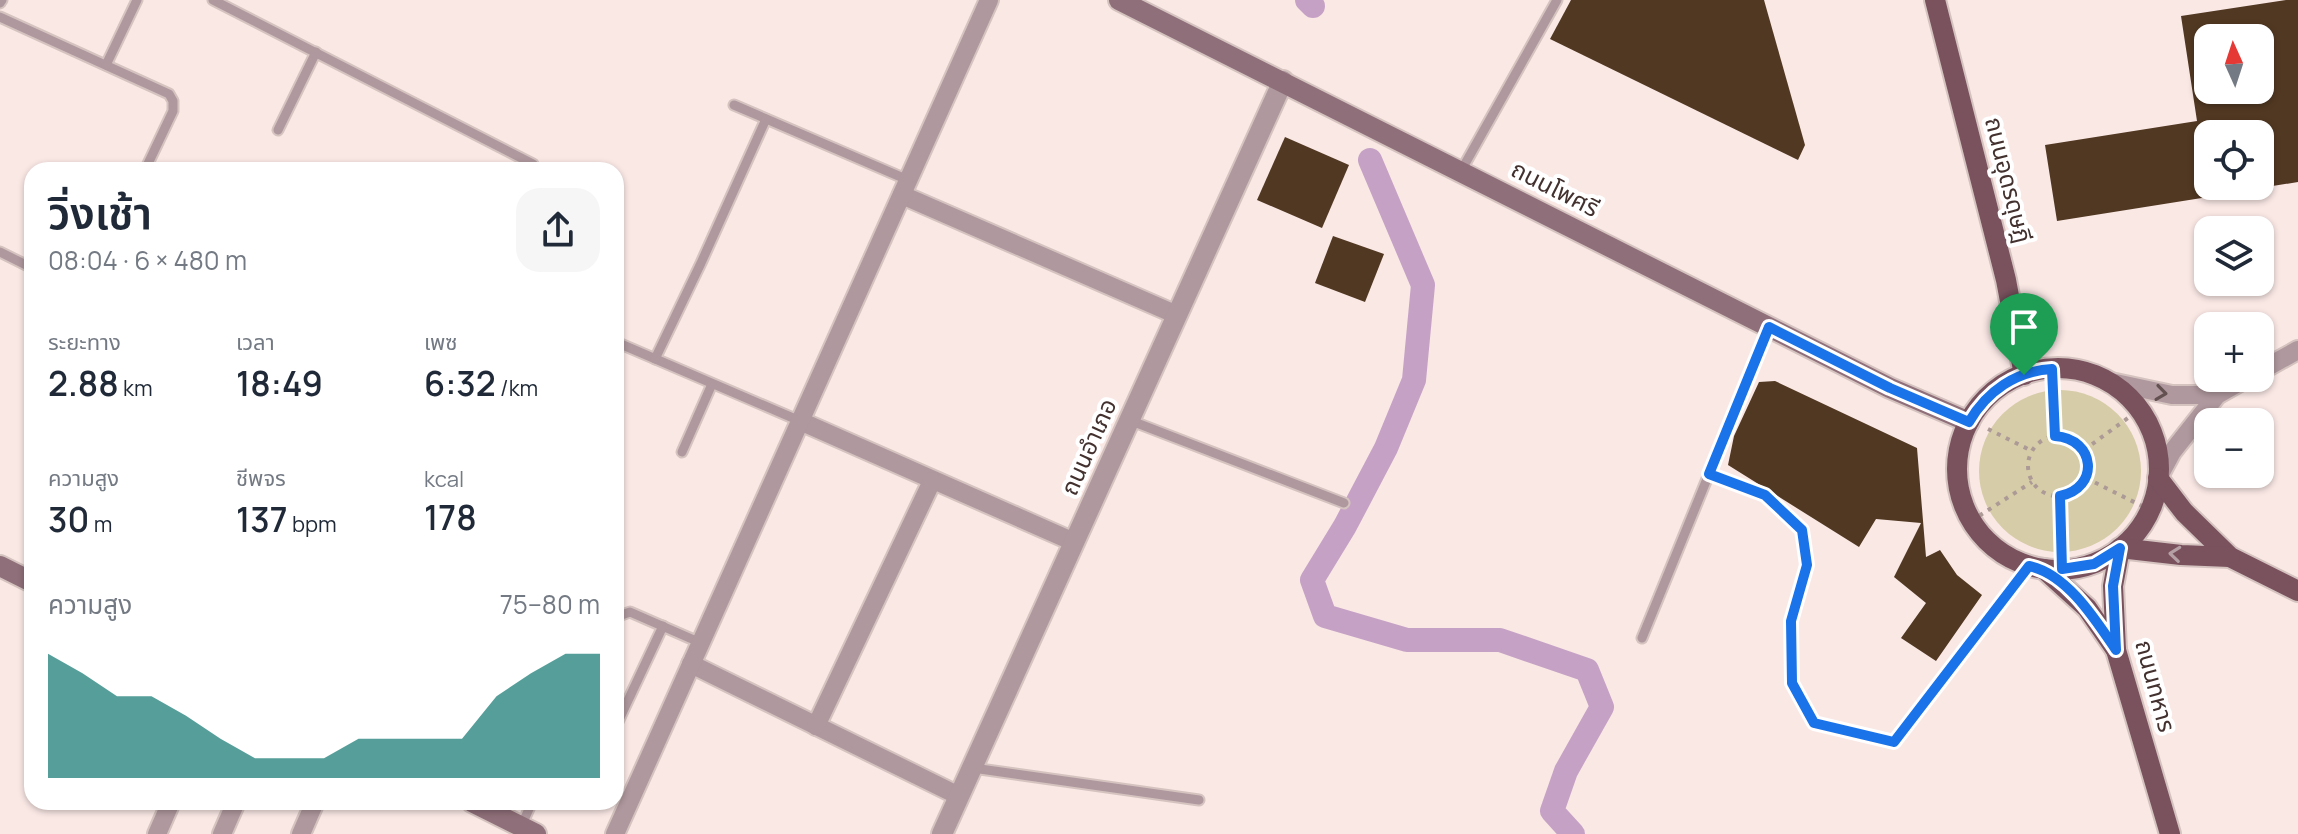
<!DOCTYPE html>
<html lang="th">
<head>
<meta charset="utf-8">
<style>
  :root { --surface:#fff; --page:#f6f6f7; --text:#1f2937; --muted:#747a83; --accent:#0f766e }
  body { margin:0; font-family:Manrope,"Noto Sans Thai",sans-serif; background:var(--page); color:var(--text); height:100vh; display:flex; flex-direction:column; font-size:30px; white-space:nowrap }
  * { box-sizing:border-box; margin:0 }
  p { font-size:26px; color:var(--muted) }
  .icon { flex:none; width:44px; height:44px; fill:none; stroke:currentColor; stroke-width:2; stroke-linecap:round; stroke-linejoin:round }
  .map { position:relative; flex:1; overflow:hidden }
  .drawer { position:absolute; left:24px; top:162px; width:600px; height:648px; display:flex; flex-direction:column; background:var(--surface); border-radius:24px; box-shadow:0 2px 6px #0004 }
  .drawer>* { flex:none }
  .needle { width:52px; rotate:357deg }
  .fabs { position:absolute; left:2194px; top:24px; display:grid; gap:16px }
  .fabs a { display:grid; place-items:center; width:80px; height:80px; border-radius:16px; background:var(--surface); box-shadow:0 2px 6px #0004; font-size:40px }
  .pin { position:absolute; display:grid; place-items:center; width:68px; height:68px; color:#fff; margin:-82px -34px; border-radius:50% 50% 50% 0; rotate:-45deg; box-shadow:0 0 8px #0007 }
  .pin .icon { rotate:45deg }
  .round { display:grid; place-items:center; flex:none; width:84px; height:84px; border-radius:24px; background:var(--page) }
  .head { display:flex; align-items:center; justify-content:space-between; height:136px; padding:0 24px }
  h1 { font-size:44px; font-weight:600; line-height:60px }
  .stats { display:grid; grid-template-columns:repeat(3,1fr); gap:12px; height:136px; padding:8px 24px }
  .stats div { display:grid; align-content:center }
  .stats b { font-size:34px; font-weight:600 }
  .stats small { font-size:22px; font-weight:400 }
  .stats p { font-size:22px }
  .chart { height:224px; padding:16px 24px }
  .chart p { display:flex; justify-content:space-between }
  .chart svg { width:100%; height:144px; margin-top:8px; fill:var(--accent); opacity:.7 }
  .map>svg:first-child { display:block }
  .green { fill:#d6cca7 }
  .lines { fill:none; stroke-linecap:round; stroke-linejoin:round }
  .canal { stroke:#c5a2c5; stroke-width:24 }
  .building { fill:#513822; fill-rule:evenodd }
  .service-casing { stroke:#d5c3c0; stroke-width:13 }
  .minor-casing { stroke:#d5c3c0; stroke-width:22 }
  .tertiary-casing { stroke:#d5c3c0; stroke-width:24 }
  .secondary-casing { stroke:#d5c3c0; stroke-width:24 }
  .primary-casing { stroke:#d5c3c0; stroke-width:24 }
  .path { stroke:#ac9a97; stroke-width:4; stroke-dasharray:4 6; stroke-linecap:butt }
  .service { stroke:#af989e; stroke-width:9 }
  .minor { stroke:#af989e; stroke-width:18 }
  .tertiary { stroke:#af989e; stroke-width:20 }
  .secondary { stroke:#8f6f79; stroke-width:20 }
  .primary { stroke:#79525e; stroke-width:20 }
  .oneway { stroke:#635050 }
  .oneway2 { stroke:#b5a0a6 }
  .route-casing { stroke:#fff; stroke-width:16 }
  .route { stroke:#1a73e8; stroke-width:10 }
  .labels { text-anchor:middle; stroke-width:8; stroke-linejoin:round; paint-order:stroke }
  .street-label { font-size:24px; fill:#42312e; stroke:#fff }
</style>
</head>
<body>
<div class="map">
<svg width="2298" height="834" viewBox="0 0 2298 834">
  <rect width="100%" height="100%" fill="#fae8e5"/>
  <circle class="green" cx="2060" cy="471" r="81"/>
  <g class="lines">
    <g class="canal">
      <path d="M1307,0l6,6"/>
      <path d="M1370,160l53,125 -9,95 -28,68 -41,78 -33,54 13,36 82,24h93l87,30 15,37 -36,64 -14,40 21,23"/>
    </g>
  </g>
  <g class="building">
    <path d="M1571,0h193l41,145 -7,15 -248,-121z"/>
    <path d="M2286,0h12v182l-38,6v-54h-52v63l-151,24 -12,-76 152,-24 -16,-105zM2208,38h52v52h-52z"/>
    <path d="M1285,137l64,28 -27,63 -65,-28z"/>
    <path d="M1333,236l51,18 -19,48 -50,-19z"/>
    <path d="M1775,381l142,67 9,109 14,-7 17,25 25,20 -46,66 -35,-23 25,-35 -32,-26 27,-54 -45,-4 -17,28 -131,-82 6,-29 25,-54z"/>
  </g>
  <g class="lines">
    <defs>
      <g id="service">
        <path d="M213,0l320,164"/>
        <path d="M0,3l2,-3"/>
        <path d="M0,17l169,77 4,7v10l-28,59"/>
        <path d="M106,65l31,-65"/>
        <path d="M734,105l174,75"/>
        <path d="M278,130l38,-78"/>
        <path d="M1461,171l96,-171"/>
        <path d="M0,252l32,16"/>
        <path d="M1769,327l-60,147 56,21 37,35 5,35 -16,56 1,62 22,40 80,19 135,-176"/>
        <path d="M616,342l184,79"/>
        <path d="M655,359l46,-96 65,-144"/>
        <path d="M1129,420l215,83"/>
        <path d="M682,452l30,-68"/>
        <path d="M616,617l14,-5 71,31"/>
        <path d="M1642,638l67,-164"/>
        <path d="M616,726l47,-100"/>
        <path d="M973,768l226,32"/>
        <path d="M521,827l11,-25"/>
      </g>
      <g id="minor">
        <path d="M902,195l275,120"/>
        <path d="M2260,371l38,-21"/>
        <path d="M2106,381l66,14h45"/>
        <path d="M800,421l274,121"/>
        <path d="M2158,478l14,-26 45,-57 30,-17"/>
        <path d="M691,664l268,132"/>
        <path d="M816,726l116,-245"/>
        <path d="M157,834l14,-32"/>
        <path d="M222,834l14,-32"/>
        <path d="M301,834l14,-32"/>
        <path d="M615,834l374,-834"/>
      </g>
      <path id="tertiary" d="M942,834l341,-753"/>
      <g id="secondary">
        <path d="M1119,0l771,388 79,34"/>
        <path d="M0,566l32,16"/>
        <path d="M472,802l64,32"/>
      </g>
      <g id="primary">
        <path d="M1935,0l71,280 18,95"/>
        <circle cx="2058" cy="469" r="101"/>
        <path d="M2158,478l26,34 46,45 68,34"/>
        <path d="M2044,569l43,39 29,42"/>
        <path d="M2170,834l-54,-184 -3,-64 7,-38 61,7 49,2"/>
      </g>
    </defs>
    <use href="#service" class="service-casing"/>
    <use href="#minor" class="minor-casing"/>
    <use href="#tertiary" class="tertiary-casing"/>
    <use href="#secondary" class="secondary-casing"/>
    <use href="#primary" class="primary-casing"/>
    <g class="path">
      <path d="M2052,369l3,67"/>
      <path d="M1988,429l44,22"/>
      <circle cx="2058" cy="466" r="30"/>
      <path d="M2084,450l55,-40"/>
      <path d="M2086,478l64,32"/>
      <path d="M2060,496l2,62"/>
      <path d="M1971,521l61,-39"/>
    </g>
    <use href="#service" class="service"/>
    <use href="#minor" class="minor"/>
    <use href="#tertiary" class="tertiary"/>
    <use href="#secondary" class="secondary"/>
    <use href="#primary" class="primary"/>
  </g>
  <defs><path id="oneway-chevron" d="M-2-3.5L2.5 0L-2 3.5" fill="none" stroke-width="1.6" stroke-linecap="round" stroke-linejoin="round" transform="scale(2)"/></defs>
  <use class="oneway" href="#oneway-chevron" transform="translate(2161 393) rotate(8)"/>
  <use class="oneway2" href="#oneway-chevron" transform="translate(2175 554) rotate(-174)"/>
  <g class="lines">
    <defs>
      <path id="route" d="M1769,327l121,61 79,34c18,-31 47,-51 83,-53l3,67c41,3 45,52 5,60l2,73 32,-5 26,-16 -7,38 3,64c-21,-31 -49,-76 -87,-84l-135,176 -80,-19 -22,-40 -1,-62 16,-56 -5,-35 -37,-35 -56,-21z"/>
    </defs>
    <use href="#route" class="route-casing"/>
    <use href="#route" class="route"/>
  </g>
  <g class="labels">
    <g class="street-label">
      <text transform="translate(2008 180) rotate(76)" y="8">ถนนอุดรดุษฎี</text>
      <text transform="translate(1555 189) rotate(27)" y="8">ถนนโพศรี</text>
      <text transform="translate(1089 447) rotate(-66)" y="8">ถนนอำเภอ</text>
      <text transform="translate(2155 686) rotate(75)" y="8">ถนนทหาร</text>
    </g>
  </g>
</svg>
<div class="fabs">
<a><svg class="needle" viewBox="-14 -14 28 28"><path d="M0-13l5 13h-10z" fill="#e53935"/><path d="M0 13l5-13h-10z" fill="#747a83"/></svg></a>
<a><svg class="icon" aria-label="locate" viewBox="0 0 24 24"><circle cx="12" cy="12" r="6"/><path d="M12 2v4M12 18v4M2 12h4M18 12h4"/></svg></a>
<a><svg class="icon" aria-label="layers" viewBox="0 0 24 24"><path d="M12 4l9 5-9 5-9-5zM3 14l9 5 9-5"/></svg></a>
<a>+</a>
<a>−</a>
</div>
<div class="pin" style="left:2024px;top:375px;background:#1e9e55"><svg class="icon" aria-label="arrive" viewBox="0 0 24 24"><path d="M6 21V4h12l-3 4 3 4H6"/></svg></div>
<section class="drawer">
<div class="head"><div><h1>วิ่งเช้า</h1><p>08:04 · 6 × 480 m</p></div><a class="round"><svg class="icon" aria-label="share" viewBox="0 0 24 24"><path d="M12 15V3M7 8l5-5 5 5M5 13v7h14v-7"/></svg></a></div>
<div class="stats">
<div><p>ระยะทาง</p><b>2.88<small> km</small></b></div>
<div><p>เวลา</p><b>18:49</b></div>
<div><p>เพซ</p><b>6:32<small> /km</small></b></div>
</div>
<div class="stats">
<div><p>ความสูง</p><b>30<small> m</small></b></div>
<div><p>ชีพจร</p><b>137<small> bpm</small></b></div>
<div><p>kcal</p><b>178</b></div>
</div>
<div class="chart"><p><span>ความสูง</span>75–80 m</p>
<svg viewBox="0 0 160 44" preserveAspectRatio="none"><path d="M0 44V6L10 12L20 19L30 19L40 25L50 32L60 38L70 38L80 38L90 32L100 32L110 32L120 32L130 19L140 12L150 6L160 6V44z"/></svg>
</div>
</section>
</div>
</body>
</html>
